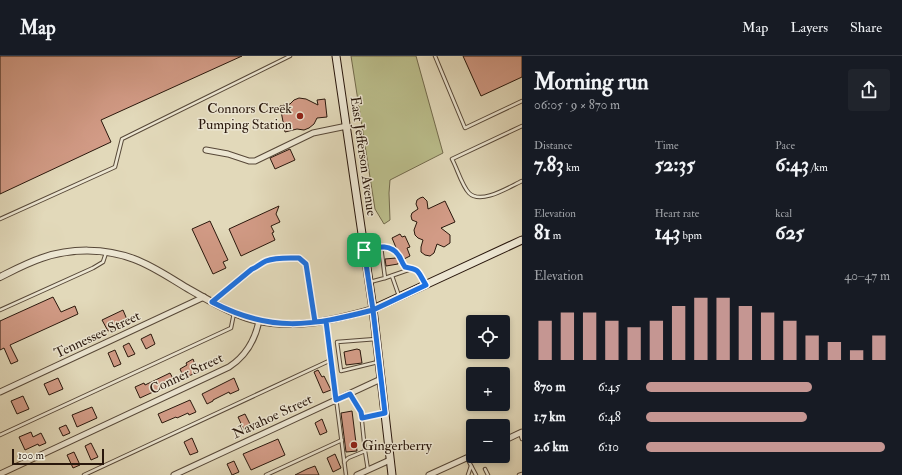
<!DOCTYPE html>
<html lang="en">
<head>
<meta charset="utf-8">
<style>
  :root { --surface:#171b24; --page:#20242c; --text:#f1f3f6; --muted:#9ea1a6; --line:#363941; --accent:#c59692 }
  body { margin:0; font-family:"IM FELL Double Pica",serif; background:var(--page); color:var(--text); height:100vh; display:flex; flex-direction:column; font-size:15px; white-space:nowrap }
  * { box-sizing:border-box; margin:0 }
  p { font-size:13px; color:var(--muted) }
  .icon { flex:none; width:22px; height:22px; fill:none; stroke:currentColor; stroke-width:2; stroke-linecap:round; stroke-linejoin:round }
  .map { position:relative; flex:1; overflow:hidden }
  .side { display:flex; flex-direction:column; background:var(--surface); width:380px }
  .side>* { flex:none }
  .tools { position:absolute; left:466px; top:259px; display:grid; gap:8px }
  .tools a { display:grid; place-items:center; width:44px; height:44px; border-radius:4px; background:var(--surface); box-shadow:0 2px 6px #0003; font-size:20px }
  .scale { position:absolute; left:12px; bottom:10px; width:92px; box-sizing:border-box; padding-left:4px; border:2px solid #29170c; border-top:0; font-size:11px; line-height:14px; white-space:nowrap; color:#29170c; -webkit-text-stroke:3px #ece6d2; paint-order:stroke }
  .pin { position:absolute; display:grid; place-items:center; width:34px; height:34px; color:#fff; margin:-17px; border-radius:8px; box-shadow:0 2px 6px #0006 }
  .round { display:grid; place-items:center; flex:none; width:42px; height:42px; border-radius:4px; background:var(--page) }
  .headline { display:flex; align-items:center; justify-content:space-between; height:68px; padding:0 12px }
  h1 { font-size:22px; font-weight:700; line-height:30px }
  .stats { display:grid; grid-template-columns:repeat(3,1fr); gap:6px; height:68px; padding:4px 12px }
  .stats div { display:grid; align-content:center }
  .stats b { font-size:20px; font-weight:700 }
  .stats small { font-size:11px; font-weight:400 }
  .stats p { font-size:11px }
  .chart { height:112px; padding:8px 12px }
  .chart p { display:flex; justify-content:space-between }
  .chart svg { width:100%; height:72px; margin-top:4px; stroke:var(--accent); stroke-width:6 }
  ul { padding:0 12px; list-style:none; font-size:13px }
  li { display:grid; grid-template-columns:64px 48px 1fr; align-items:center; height:30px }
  li i { height:10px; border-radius:5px; background:var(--accent) }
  header { display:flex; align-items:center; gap:24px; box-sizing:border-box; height:56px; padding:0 20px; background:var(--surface); border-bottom:1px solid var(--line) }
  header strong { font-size:19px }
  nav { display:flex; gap:22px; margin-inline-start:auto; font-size:14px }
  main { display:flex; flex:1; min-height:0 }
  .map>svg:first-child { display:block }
  .green { fill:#babd8b; stroke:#726a4c }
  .building { fill:#d29b86; stroke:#29170c }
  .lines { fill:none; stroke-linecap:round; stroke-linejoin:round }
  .service-casing { stroke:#574838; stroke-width:4.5 }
  .minor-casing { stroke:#574838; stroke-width:7 }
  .tertiary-casing { stroke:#574838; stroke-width:8 }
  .secondary-casing { stroke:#29170c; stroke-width:9 }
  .service { stroke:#ece6d2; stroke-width:2.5 }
  .minor { stroke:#ece6d2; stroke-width:5 }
  .tertiary { stroke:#ece6d2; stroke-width:6 }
  .secondary { stroke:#ece6d2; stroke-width:7 }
  .route-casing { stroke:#fff; stroke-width:8 }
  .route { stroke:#1a73e8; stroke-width:5 }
  .poi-dot { fill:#8f2418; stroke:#ece6d2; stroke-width:1.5 }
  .labels { text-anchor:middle; stroke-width:3; stroke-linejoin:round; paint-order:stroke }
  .poi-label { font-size:14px; fill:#29170c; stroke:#ece6d2; text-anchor:end }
  .street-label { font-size:14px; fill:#29170c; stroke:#ece6d2 }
</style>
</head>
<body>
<header>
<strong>Map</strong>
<nav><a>Map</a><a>Layers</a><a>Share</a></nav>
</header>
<main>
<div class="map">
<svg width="522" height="419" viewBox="0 0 522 419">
  <rect width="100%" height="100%" fill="#e2d9ba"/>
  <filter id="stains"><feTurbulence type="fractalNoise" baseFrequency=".005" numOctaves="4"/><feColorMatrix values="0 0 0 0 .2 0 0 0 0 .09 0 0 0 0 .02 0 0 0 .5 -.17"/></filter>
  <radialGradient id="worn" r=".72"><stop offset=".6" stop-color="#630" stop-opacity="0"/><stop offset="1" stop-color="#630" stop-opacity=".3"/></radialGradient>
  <path class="green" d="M351,0h65l27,97 -53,27 -1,13 1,27 -6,4 -9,-15z"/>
  <g class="building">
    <path d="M0,0h242l-141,64 10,22 -111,52z"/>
    <path d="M463,0h59v21l-41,19z"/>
    <path d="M299,42l7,1 12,6 -1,-5 8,-1 2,18 -10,1 -3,6 -5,4 -5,2 -7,-1 -12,3 -5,-26 10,-2 4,-4z"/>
    <path d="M290,93l5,11 -20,9 -5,-11z"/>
    <path d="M423,141l4,4 1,8 17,-8 10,21 -14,6 9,7v8l-6,4 -7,-3 -3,9 -4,3 -5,-1 -4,-3v-5l2,-7 -5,-2 -3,-3 -1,-5 3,-8 -5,-2 -1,-4 1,-3 6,-4 -2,-5 1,-4 3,-2z"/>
    <path d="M279,150l-3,8 4,8 -9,4 3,6 -2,1 3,7 -34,16 -12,-27z"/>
    <path d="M210,165l18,39 -5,2 3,6 -13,6 -21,-45z"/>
    <path d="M400,178l2,3 3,-1 5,11 -3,1 3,8 -6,3 -7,-9 -5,-12z"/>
    <path d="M396,202l3,3 -1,3 -12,2 -1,-7z"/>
    <path d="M53,241l8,15 14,-6 3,8 -68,31 8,16 -7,3 -7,-16 -4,2v-29z"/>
    <path d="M123,254l5,12 -20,9 -6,-11z"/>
    <path d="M151,278l4,10 -9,5 -5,-10z"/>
    <path d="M129,287l6,11 -7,3 -5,-11z"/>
    <path d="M357,293l3,1 2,13 -16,2 -2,-13z"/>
    <path d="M115,294l6,14 -7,3 -6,-14z"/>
    <path d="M193,303l5,13 -14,6 -4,-9 7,-4 -1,-2z"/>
    <path d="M318,314l4,7 2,-1 7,14 -8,3 -9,-21z"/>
    <path d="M170,317l5,9 -35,16 -5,-11 9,-4 1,2z"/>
    <path d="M58,322l5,11 -14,6 -5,-11z"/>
    <path d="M234,322l5,12 -9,4 -1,-2 -16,8v1l-6,3 -5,-10z"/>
    <path d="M23,340l6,13 -12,5 -6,-13z"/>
    <path d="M190,344l6,12 -7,3 -1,-2 -11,5 -1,-1 -14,6 -4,-9z"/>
    <path d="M92,351l5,11 -20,9 -5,-12z"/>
    <path d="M352,355l5,40 -11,1 -5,-39z"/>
    <path d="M245,358l6,12 -7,4 -6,-13z"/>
    <path d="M322,363l5,13 -7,3 -5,-12z"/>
    <path d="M66,369l4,8 -7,3 -4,-8z"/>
    <path d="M31,376l2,5 8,-4 5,10 -7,3 -1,-2 -13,6 -6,-13z"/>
    <path d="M192,382l6,14 -8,3 -6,-13z"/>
    <path d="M278,383l7,16 -34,15 -8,-16z"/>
    <path d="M91,387l7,14 -7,3 -6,-14z"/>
    <path d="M74,396l6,13 -7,3 -6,-13z"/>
    <path d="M335,398l6,14 -8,4 -6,-14z"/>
    <path d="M234,405l5,11 -7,3 -5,-11z"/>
    <path d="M315,410l4,9h-24l12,-6z"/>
  </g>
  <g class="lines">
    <defs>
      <g id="service">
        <path d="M435,0l30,72 57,-27"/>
        <path d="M522,70l-70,33c5,9 10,27 17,34 12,12 40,-6 53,-12"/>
        <path d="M0,163l115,-52 7,-28 168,-83"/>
        <path d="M365,194c12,-3 25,-7 33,5 3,4 4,8 7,12 14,3 12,4 20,16"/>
        <path d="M392,220l7,20"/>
        <path d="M385,222l26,-9"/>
        <path d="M370,226l15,-4 -4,-31"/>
        <path d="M212,245l40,-32c6,-2 9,-6 14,-8 10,-4 23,-3 33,-3l6,6 10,58"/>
        <path d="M0,254l93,-42 10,-6 3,-9"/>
        <path d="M326,265l20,154"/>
        <path d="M376,283l-39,3 4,29 37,-9"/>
        <path d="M362,362l22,-5"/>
        <path d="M520,377l2,6"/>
        <path d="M0,379l231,-107 3,-15"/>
        <path d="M365,395l3,19"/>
        <path d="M467,402l9,17"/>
        <path d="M344,406l4,-4 17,-7 -4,-39 -11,-18"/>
        <path d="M485,413l3,6"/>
        <path d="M84,419l247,-115"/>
        <path d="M266,419l76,-35"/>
        <path d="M468,419l3,-9"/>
        <path d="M519,419l3,-1"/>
      </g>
      <g id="minor">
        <path d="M206,94l22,4 21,7h6l58,-28 34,-7"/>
        <path d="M0,336l204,-95"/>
        <path d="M503,385l19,-9"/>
        <path d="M0,418l229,-107c17,-11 26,-27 30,-46"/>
        <path d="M174,419l207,-96"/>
        <path d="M357,419l33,-15"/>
        <path d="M429,419l44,-20"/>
      </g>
      <path id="tertiary" d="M0,221c14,-7 27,-14 42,-19 29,-10 63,-10 92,1 19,7 36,19 53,29 19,11 39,23 60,30 42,13 85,3 126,-9"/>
      <g id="secondary">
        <path d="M336,0l37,253 19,166"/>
        <path d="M373,253l149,-69"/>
      </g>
    </defs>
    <use href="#service" class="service-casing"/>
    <use href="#minor" class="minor-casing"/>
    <use href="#tertiary" class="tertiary-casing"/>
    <use href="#secondary" class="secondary-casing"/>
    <use href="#service" class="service"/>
    <use href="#minor" class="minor"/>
    <use href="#tertiary" class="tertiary"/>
    <use href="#secondary" class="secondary"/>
  </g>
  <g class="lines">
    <defs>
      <path id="route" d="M364,194l9,60c-62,16 -102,23 -161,-8l40,-33c6,-2 9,-6 14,-8 10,-4 23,-3 33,-3l7,6 9,58 11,-1 10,79 14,-6 11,18 1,6 23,-5 -12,-103 53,-25c-9,-14 -5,-15 -21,-18 -3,-4 -4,-8 -6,-11 -8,-13 -22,-9 -35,-6"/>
    </defs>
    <use href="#route" class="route-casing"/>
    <use href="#route" class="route"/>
  </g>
  <g class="poi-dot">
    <circle cx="300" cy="60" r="4"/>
    <circle cx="354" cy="389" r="4"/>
  </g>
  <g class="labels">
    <g class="poi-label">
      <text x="292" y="57">Connors Creek<tspan x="292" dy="16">Pumping Station</tspan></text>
      <text x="362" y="394" text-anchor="start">Gingerberry</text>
    </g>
    <g class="street-label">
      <text transform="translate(364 100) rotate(82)" y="5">East Jefferson Avenue</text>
      <text transform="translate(97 278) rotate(-25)" y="5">Tennessee Street</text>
      <text transform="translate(186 317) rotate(-25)" y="5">Conner Street</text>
      <text transform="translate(272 360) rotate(-25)" y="5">Navahoe Street</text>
    </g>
  </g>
  <rect width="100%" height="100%" filter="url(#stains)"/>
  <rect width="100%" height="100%" fill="url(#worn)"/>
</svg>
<div class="tools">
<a><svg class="icon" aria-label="locate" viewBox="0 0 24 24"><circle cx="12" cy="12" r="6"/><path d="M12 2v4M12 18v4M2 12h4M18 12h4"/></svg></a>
<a>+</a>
<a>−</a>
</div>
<div class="scale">100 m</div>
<div class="pin" style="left:364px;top:194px;background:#1e9e55"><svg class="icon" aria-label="arrive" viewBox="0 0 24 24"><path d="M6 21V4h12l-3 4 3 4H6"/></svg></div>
</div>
<section class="side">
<div class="headline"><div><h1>Morning run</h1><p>06:05 · 9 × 870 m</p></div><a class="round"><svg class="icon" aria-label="share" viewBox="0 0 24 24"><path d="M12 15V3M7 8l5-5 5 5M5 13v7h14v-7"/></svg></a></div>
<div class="stats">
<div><p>Distance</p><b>7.83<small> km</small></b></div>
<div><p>Time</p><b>52:35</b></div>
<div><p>Pace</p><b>6:43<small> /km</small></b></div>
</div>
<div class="stats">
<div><p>Elevation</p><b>81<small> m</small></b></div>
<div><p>Heart rate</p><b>143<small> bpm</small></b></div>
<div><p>kcal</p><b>625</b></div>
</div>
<div class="chart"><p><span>Elevation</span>40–47 m</p>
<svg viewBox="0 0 160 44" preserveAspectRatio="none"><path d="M5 44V20M15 44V15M25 44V15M35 44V20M45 44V24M55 44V20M65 44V11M75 44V6M85 44V6M95 44V11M105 44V15M115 44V20M125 44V29M135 44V33M145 44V38M155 44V29"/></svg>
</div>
<ul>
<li><b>870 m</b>6:45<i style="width:68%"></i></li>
<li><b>1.7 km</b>6:48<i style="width:66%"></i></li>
<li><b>2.6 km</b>6:10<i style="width:98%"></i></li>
</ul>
</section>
</main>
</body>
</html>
